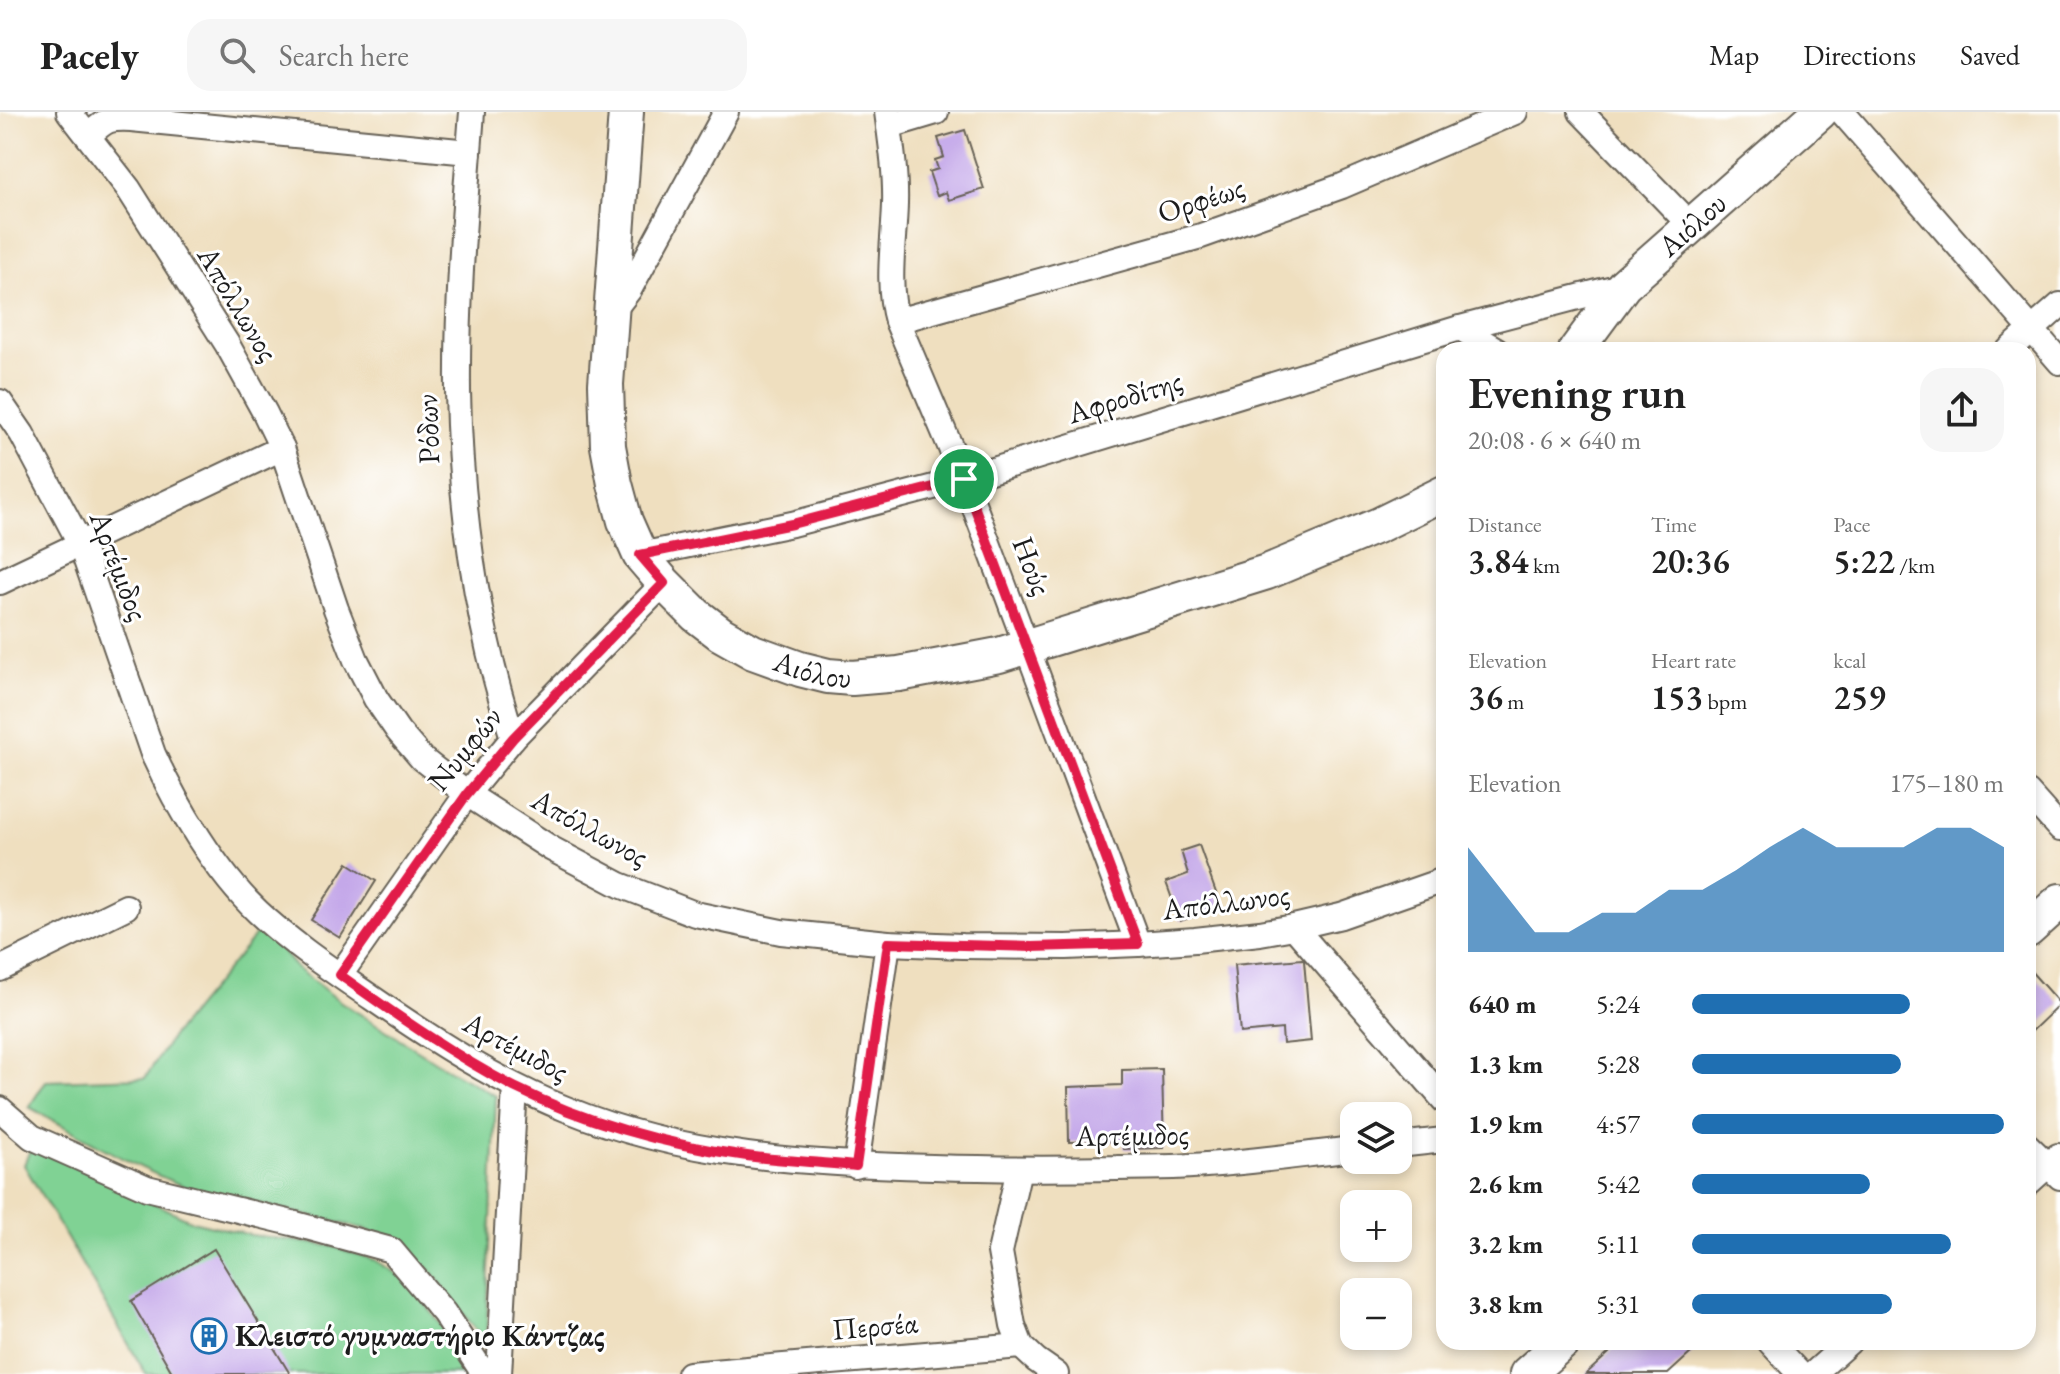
<!DOCTYPE html>
<html lang="en">
<head>
<meta charset="utf-8">
<style>
  :root { --surface:#fff; --page:#f6f6f6; --text:#222; --muted:#767676; --line:#e0e0e0; --accent:#1f6fb2 }
  body { margin:0; font-family:"EB Garamond",serif; background:var(--page); color:var(--text); height:100vh; display:flex; flex-direction:column; font-size:30px; white-space:nowrap }
  * { box-sizing:border-box; margin:0 }
  p { font-size:26px; color:var(--muted) }
  .icon { flex:none; width:44px; height:44px; fill:none; stroke:currentColor; stroke-width:2; stroke-linecap:round; stroke-linejoin:round }
  .map { position:relative; flex:1; overflow:hidden }
  .side { position:absolute; left:1436px; top:230px; width:600px; height:1008px; display:flex; flex-direction:column; background:var(--surface); border-radius:24px; box-shadow:0 4px 12px #0003 }
  .side>* { flex:none }
  .fabs { position:absolute; left:1340px; top:990px; display:grid; gap:16px }
  .fabs a { display:grid; place-items:center; width:72px; height:72px; border-radius:16px; background:var(--surface); box-shadow:0 4px 12px #0003; font-size:40px }
  .pin { position:absolute; display:grid; place-items:center; width:68px; height:68px; color:#fff; margin:-34px; border:4px solid #fff; border-radius:50%; box-shadow:0 2px 8px #0007 }
  .round { display:grid; place-items:center; flex:none; width:84px; height:84px; border-radius:24px; background:var(--page) }
  .head { display:flex; align-items:center; justify-content:space-between; height:136px; padding:0 32px }
  h1 { font-size:44px; font-weight:600; line-height:60px }
  .metrics { display:grid; grid-template-columns:repeat(3,1fr); gap:12px; height:136px; padding:8px 32px }
  .metrics div { display:grid; align-content:center }
  .metrics b { font-size:34px; font-weight:600 }
  .metrics small { font-size:22px; font-weight:400 }
  .metrics p { font-size:22px }
  .chart { height:224px; padding:16px 32px }
  .chart p { display:flex; justify-content:space-between }
  .chart svg { width:100%; height:144px; margin-top:8px; fill:var(--accent); opacity:.7 }
  ul { padding:0 32px; list-style:none; font-size:26px }
  li { display:grid; grid-template-columns:128px 96px 1fr; align-items:center; height:60px }
  li i { height:20px; border-radius:10px; background:var(--accent) }
  header { display:flex; align-items:center; gap:48px; box-sizing:border-box; height:112px; padding:0 40px; background:var(--surface); border-bottom:2px solid var(--line) }
  header strong { font-size:38px }
  nav { display:flex; gap:44px; margin-inline-start:auto; font-size:28px }
  .search { width:560px; height:72px; background:var(--page); display:flex; align-items:center; gap:20px; box-sizing:border-box; padding:0 28px; border-radius:24px; color:var(--muted); font-size:30px }
  .map>svg:first-child { display:block }
  .green { fill:#80d294; stroke:#4e7758; stroke-width:2 }
  .building { fill:#c4a8e9 }
  .lines { fill:none; stroke-linecap:round; stroke-linejoin:round }
  .street-casing { stroke:#666055; stroke-width:28 }
  .secondary-casing { stroke:#666055; stroke-width:38 }
  .street { stroke:#fff; stroke-width:24 }
  .secondary { stroke:#fff; stroke-width:34 }
  .route-casing { stroke:#fff; stroke-width:16 }
  .route { stroke:#e11d48; stroke-width:10 }
  .labels { text-anchor:middle; stroke-width:6; stroke-linejoin:round; paint-order:stroke }
  .street-label { font-size:30px; fill:#1c1c1c; stroke:#fff }
  .poi-label { font-size:30px; font-weight:bold; fill:#1c1c1c; stroke:#fff; text-anchor:start }
</style>
</head>
<body>
<header>
<strong>Pacely</strong>
<div class="search"><svg class="icon" aria-label="search" viewBox="0 0 24 24"><circle cx="10" cy="10" r="6"/><path d="M15 15l6 6"/></svg>Search here</div>
<nav><a>Map</a><a>Directions</a><a>Saved</a></nav>
</header>
<div class="map">
<svg width="2060" height="1262" viewBox="0 0 2060 1262">
  <rect width="100%" height="100%" fill="#fff"/>
  <filter id="ink" filterUnits="userSpaceOnUse"><feTurbulence type="fractalNoise" baseFrequency=".0125" numOctaves="2"/><feDisplacementMap in="SourceGraphic" scale="16" xChannelSelector="R" yChannelSelector="G"/><feConvolveMatrix kernelMatrix="1 2 1 2 8 2 1 2 1" color-interpolation-filters="sRGB"/></filter>
  <filter id="wash" filterUnits="userSpaceOnUse"><feTurbulence type="fractalNoise" baseFrequency=".006" numOctaves="4" result="noise"/><feDisplacementMap in="SourceGraphic" scale="32" xChannelSelector="R" yChannelSelector="G"/><feGaussianBlur stdDeviation="1.8" result="paint"/><feColorMatrix in="noise" values="0 0 0 0 0 0 0 0 0 0 0 0 0 0 0 0 0 1.4 0 .05"/><feComposite in="paint" operator="in"/></filter>
  <g filter="url(#wash)">
    <rect width="100%" height="100%" fill="#efdfbf"/>
    <g class="green">
      <path d="M262,815l34,41 45,34 105,66 50,28 -10,247 -55,-72 -16,-15 -18,-12 -32,-15 -179,-42c-55,-21 -105,-52 -157,-80l17,-26 99,-3 28,-43z"/>
      <path d="M32,1033l160,76 59,14 80,11 44,14 34,22 44,59 16,33h-323l-122,-209z"/>
    </g>
    <g id="blocks">
      <g class="building">
        <path d="M965,18l19,59 -35,11 -3,-8 -9,4 -8,-24 9,-3 -3,-9 9,-3 -6,-19z"/>
        <path d="M1199,733l22,62 -41,14 -14,-39 22,-8 -7,-23z"/>
        <path d="M348,751l28,18 -36,57 -29,-18z"/>
        <path d="M1302,847l2,2 7,80 -28,3 -1,-15 -42,4 -6,-68z"/>
        <path d="M2028,856l32,36 -32,31z"/>
        <path d="M1162,957l2,79 -40,1v-8l-55,1 -1,-55 54,-2v-15z"/>
        <path d="M214,1137l76,125h-117l-42,-73z"/>
        <path d="M1621,1230h82l-35,32h-82z"/>
      </g>
    </g>
  </g>
  <g filter="url(#ink)">
    <use href="#blocks" fill-opacity="0" stroke="#666055" stroke-width="2"/>
    <g class="lines">
      <defs>
        <g id="street">
          <path d="M69,0l59,76 99,156 38,69 17,35 54,161 20,51 20,39 22,32 24,28 45,35 85,55 68,36 75,29 86,18 107,11 74,3 104,1 72,-3 57,-4 65,-7 34,-6 47,-11 103,-36"/>
          <path d="M472,0c-7,93 -15,186 -14,279 2,116 19,236 55,347"/>
          <path d="M887,0c4,30 9,62 8,92 -1,39 -9,79 2,117l67,158 174,465"/>
          <path d="M1581,0l111,115"/>
          <path d="M1842,0l218,250"/>
          <path d="M889,14l47,-14"/>
          <path d="M88,24c18,-16 19,-18 43,-17l338,33"/>
          <path d="M612,200l17,-22 97,-178"/>
          <path d="M897,209l304,-85 141,-50 173,-74"/>
          <path d="M1460,216l37,22"/>
          <path d="M2009,238l51,-45"/>
          <path d="M0,290l22,32 58,109 73,211c24,53 63,118 105,158 34,32 75,59 114,86 61,42 124,83 194,111 117,48 243,55 367,58 62,2 123,2 184,1 25,-1 50,0 75,-2 54,-3 108,-11 162,-17"/>
          <path d="M640,443l152,-31 172,-45 496,-151 164,-43"/>
          <path d="M0,470l282,-134"/>
          <path d="M2028,681l32,36"/>
          <path d="M1294,815l150,173"/>
          <path d="M0,857l126,-62"/>
          <path d="M340,863l127,-181 46,-56 151,-155"/>
          <path d="M0,997l32,28 115,51 145,35 99,27 53,63 40,61"/>
          <path d="M1398,1033l46,-5"/>
          <path d="M2028,1034l32,31"/>
          <path d="M856,1054l32,-223"/>
          <path d="M1019,1057l-19,83 13,73 8,21 15,14 20,14"/>
          <path d="M2028,1071l30,-27"/>
          <path d="M1770,1230l30,32"/>
          <path d="M499,1262l16,-287"/>
          <path d="M689,1262l332,-28"/>
          <path d="M1813,1262l36,-32"/>
        </g>
        <g id="secondary">
          <path id="s1" d="M626,0l-20,272 2,62 7,38 10,37 15,34 24,28 32,32 25,19 32,18 47,17 28,7 24,2 47,-4 100,-19 268,-83 112,-47 65,-32"/>
          <path id="s2" d="M1576,238l48,-65 196,-173"/>
          <path d="M2028,818l32,-29"/>
          <path d="M1527,1262l36,-32"/>
        </g>
      </defs>
      <use href="#street" class="street-casing"/>
      <use href="#secondary" class="secondary-casing"/>
      <use href="#street" class="street"/>
      <use href="#secondary" class="secondary"/>
    </g>
  </g>
  <g class="lines" filter="url(#ink)">
    <defs>
      <path id="route" d="M964,367l174,465 -106,3 -144,-4 -32,223c-36,-4 -73,-5 -109,-10 -79,-11 -161,-33 -233,-69 -61,-32 -118,-72 -174,-112l127,-181 46,-56 151,-155 -24,-28 152,-31z"/>
    </defs>
    <use href="#route" class="route-casing"/>
    <use href="#route" class="route"/>
  </g>
  <defs>
    <symbol id="building-ring" viewBox="-11 -11 22 22"><circle r="9.5" fill="#fff" stroke="#1f6fb2" stroke-width="1.5"/><path d="M-4-6H4V6H1V3H-1V6H-4ZM-2.5-4.3h1.7v1.8h-1.7ZM.8-4.3h1.7v1.8H.8ZM-2.5-1h1.7V.8h-1.7ZM.8-1h1.7V.8H.8Z" fill="#1f6fb2"/></symbol>
  </defs>
  <g fill-rule="evenodd">
    <use href="#building-ring" x="189" y="1204" width="40" height="40"/>
  </g>
  <g class="labels">
    <g class="street-label">
      <text transform="translate(1201 88) rotate(-18)" y="10">Ορφέως</text>
      <text dy="10" stroke="none"><textPath href="#s2" startOffset="172">Αιόλου</textPath></text>
      <text transform="translate(238 192) rotate(59)" y="10">Απόλλωνος</text>
      <text transform="translate(1125 285) rotate(-17)" y="10">Αφροδίτης</text>
      <text transform="translate(428 317) rotate(-92)" y="10">Ρόδων</text>
      <text transform="translate(119 454) rotate(69)" y="10">Αρτέμιδος</text>
      <text transform="translate(1032 454) rotate(69)" y="10">Ηούς</text>
      <text dy="10" stroke="none"><textPath href="#s1" startOffset="662">Αιόλου</textPath></text>
      <text transform="translate(465 637) rotate(-51)" y="10">Νυμφών</text>
      <text transform="translate(590 716) rotate(29)" y="10">Απόλλωνος</text>
      <text transform="translate(1226 790) rotate(-7)" y="10">Απόλλωνος</text>
      <text transform="translate(516 935) rotate(28)" y="10">Αρτέμιδος</text>
      <text transform="translate(1132 1023) rotate(-1)" y="10">Αρτέμιδος</text>
      <text transform="translate(875 1214) rotate(-5)" y="10">Περσέα</text>
    </g>
    <g class="poi-label">
      <text x="235" y="1234">Κλειστό γυμναστήριο Κάντζας</text>
    </g>
  </g>
</svg>
<div class="fabs">
<a><svg class="icon" aria-label="layers" viewBox="0 0 24 24"><path d="M12 4l9 5-9 5-9-5zM3 14l9 5 9-5"/></svg></a>
<a>+</a>
<a>−</a>
</div>
<div class="pin" style="left:964px;top:367px;background:#1e9e55"><svg class="icon" aria-label="arrive" viewBox="0 0 24 24"><path d="M6 21V4h12l-3 4 3 4H6"/></svg></div>
<section class="side">
<div class="head"><div><h1>Evening run</h1><p>20:08 · 6 × 640 m</p></div><a class="round"><svg class="icon" aria-label="share" viewBox="0 0 24 24"><path d="M12 15V3M7 8l5-5 5 5M5 13v7h14v-7"/></svg></a></div>
<div class="metrics">
<div><p>Distance</p><b>3.84<small> km</small></b></div>
<div><p>Time</p><b>20:36</b></div>
<div><p>Pace</p><b>5:22<small> /km</small></b></div>
</div>
<div class="metrics">
<div><p>Elevation</p><b>36<small> m</small></b></div>
<div><p>Heart rate</p><b>153<small> bpm</small></b></div>
<div><p>kcal</p><b>259</b></div>
</div>
<div class="chart"><p><span>Elevation</span>175–180 m</p>
<svg viewBox="0 0 160 44" preserveAspectRatio="none"><path d="M0 44V12L10 25L20 38L30 38L40 32L50 32L60 25L70 25L80 19L90 12L100 6L110 12L120 12L130 12L140 6L150 6L160 12V44z"/></svg>
</div>
<ul>
<li><b>640 m</b>5:24<i style="width:70%"></i></li>
<li><b>1.3 km</b>5:28<i style="width:67%"></i></li>
<li><b>1.9 km</b>4:57<i style="width:100%"></i></li>
<li><b>2.6 km</b>5:42<i style="width:57%"></i></li>
<li><b>3.2 km</b>5:11<i style="width:83%"></i></li>
<li><b>3.8 km</b>5:31<i style="width:64%"></i></li>
</ul>
</section>
</div>
</body>
</html>
